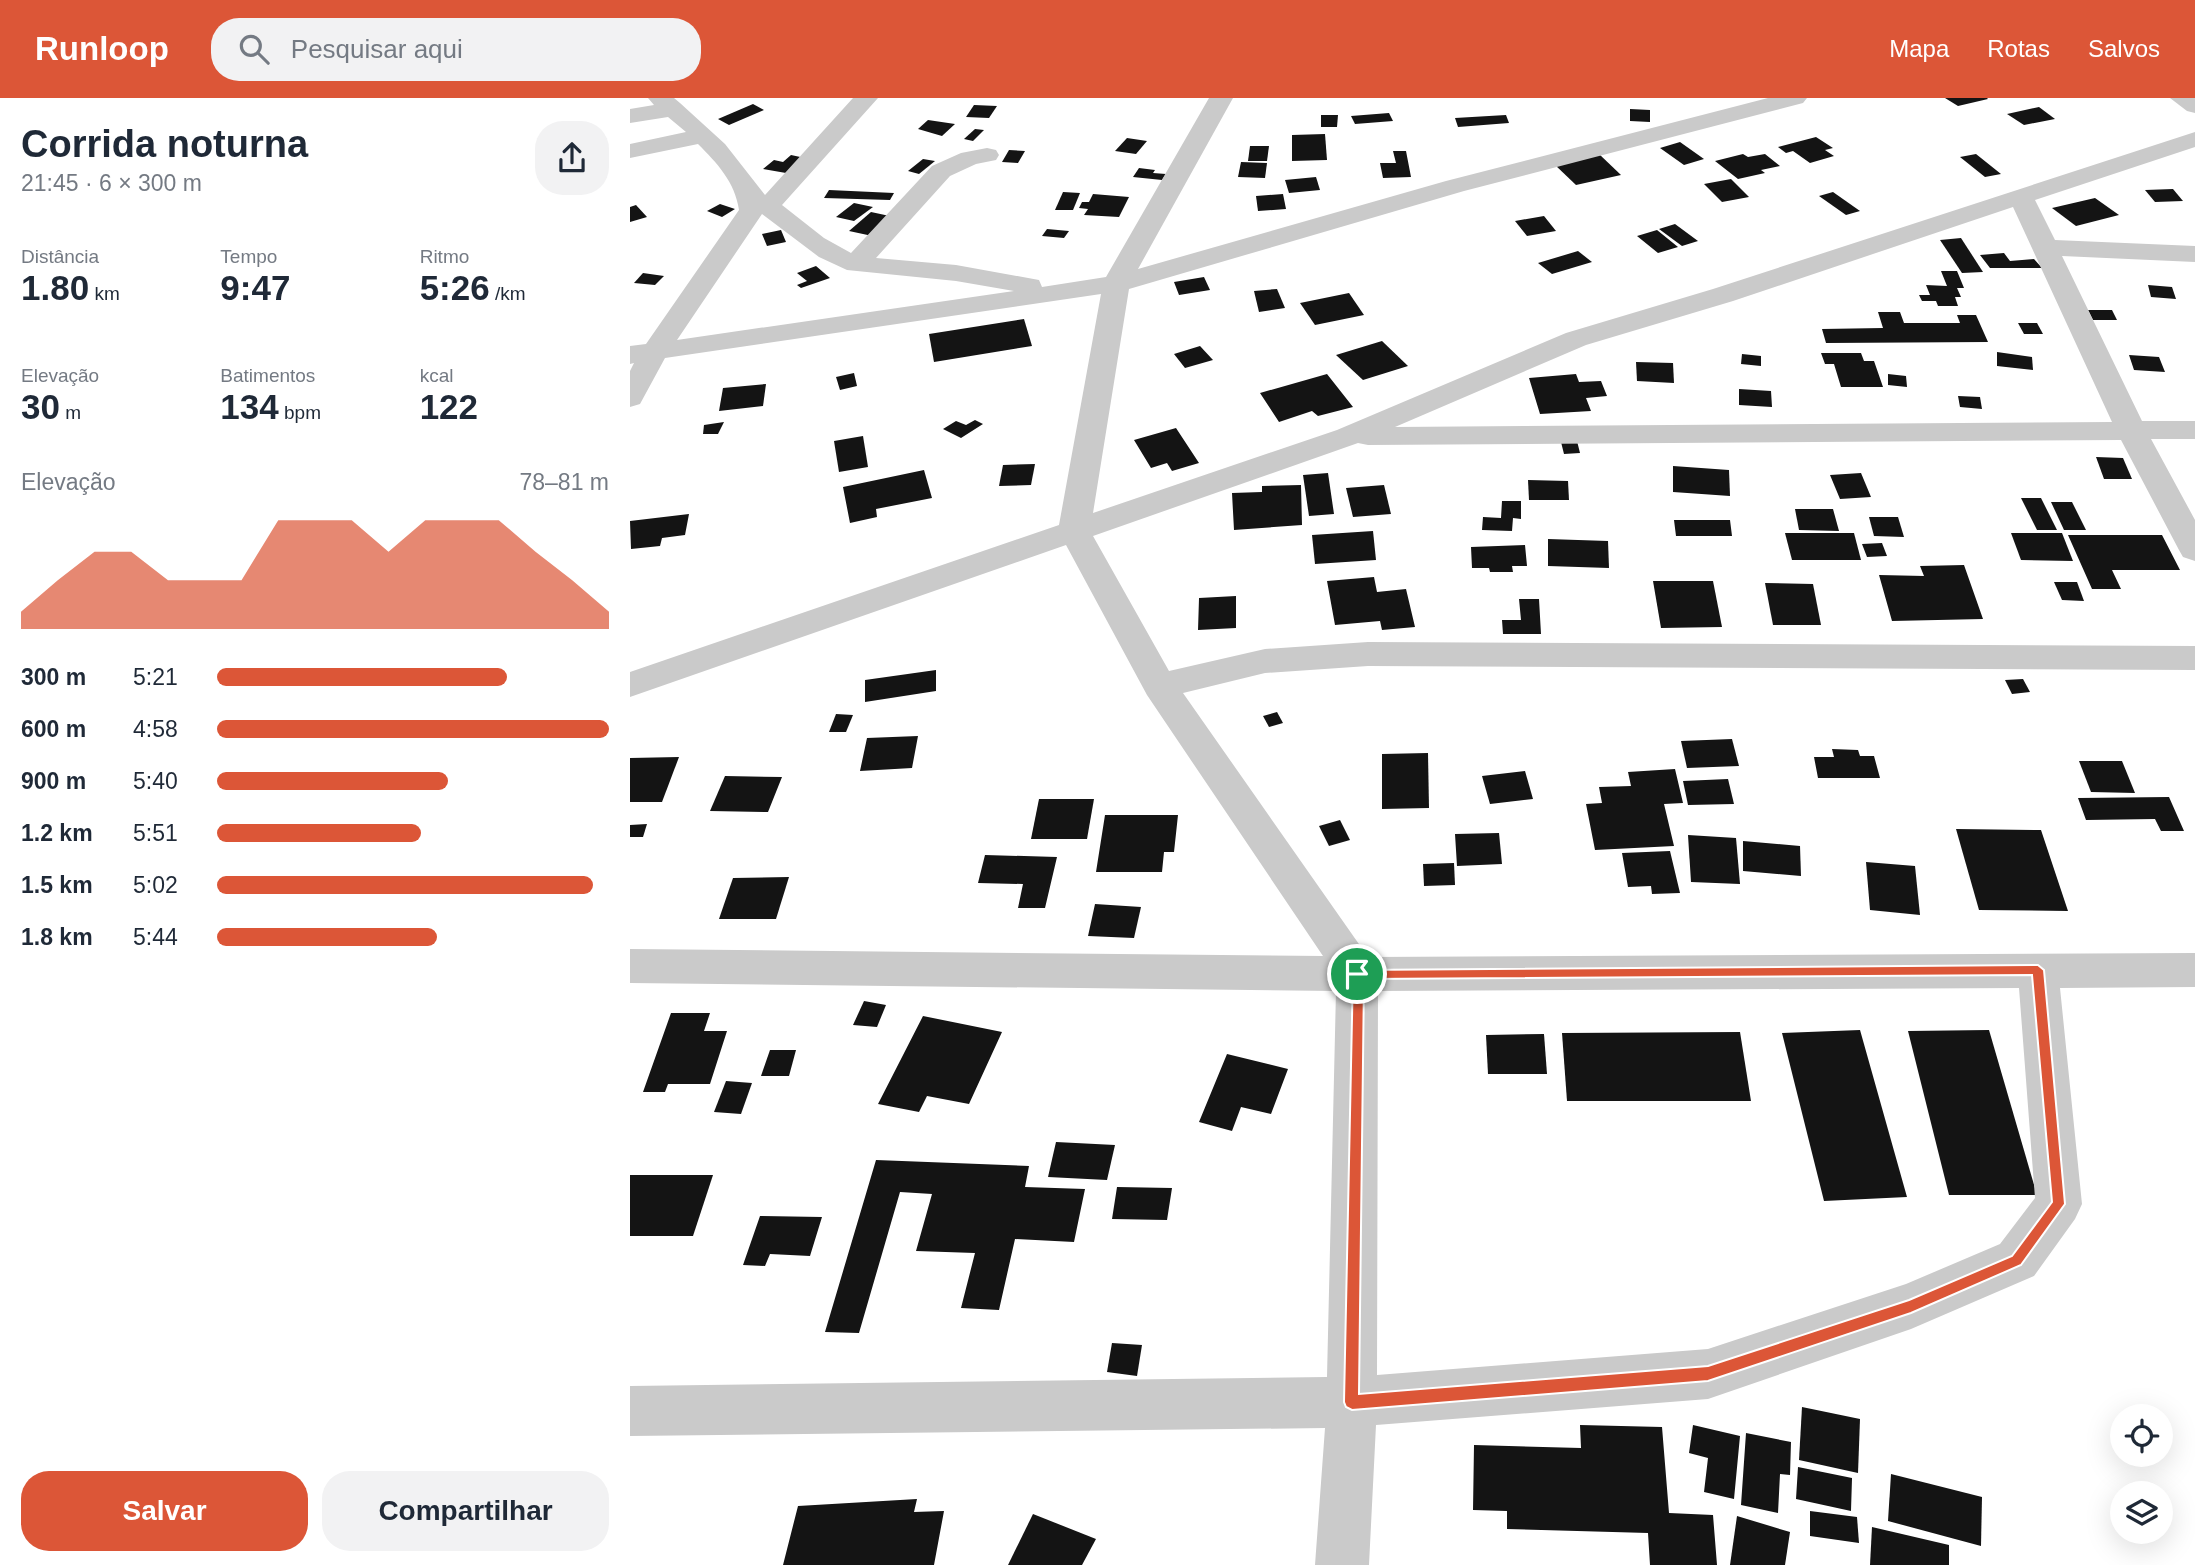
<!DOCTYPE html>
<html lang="pt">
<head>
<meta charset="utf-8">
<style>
  :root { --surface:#fff; --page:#f2f2f3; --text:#1f2937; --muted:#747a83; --accent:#dc5637 }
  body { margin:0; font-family:Helvetica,sans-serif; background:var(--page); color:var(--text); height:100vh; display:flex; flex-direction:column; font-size:26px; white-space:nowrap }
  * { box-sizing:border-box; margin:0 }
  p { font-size:23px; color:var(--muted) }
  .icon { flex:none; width:38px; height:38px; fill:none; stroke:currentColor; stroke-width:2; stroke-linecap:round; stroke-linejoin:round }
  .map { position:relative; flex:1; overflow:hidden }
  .side { display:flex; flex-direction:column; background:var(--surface); width:630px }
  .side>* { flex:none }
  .controls { position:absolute; left:1480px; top:1306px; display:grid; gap:14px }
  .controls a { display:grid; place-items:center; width:63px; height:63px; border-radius:50%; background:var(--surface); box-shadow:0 7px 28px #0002; font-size:35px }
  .pin { position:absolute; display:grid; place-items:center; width:60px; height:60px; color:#fff; margin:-30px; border:4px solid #fff; border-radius:50%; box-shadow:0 2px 7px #0007 }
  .round { display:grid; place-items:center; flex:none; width:74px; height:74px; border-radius:28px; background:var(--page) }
  .head { display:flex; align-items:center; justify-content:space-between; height:119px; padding:0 21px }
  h1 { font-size:38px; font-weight:700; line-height:52px }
  .metrics { display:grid; grid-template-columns:repeat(3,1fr); gap:10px; height:119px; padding:7px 21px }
  .metrics div { display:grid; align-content:center }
  .metrics b { font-size:35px; font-weight:700 }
  .metrics small { font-size:19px; font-weight:400 }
  .metrics p { font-size:19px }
  .chart { height:196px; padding:14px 21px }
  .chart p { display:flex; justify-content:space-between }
  .chart svg { width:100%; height:126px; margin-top:7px; fill:var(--accent); opacity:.7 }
  .primary-button { display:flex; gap:14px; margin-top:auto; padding:14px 21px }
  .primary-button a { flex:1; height:80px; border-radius:28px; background:var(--accent); color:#fff; font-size:28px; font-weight:700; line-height:80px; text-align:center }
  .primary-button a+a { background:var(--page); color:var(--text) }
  ul { padding:0 21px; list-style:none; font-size:23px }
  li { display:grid; grid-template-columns:112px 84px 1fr; align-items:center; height:52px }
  li i { height:18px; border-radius:9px; background:var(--accent) }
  header { display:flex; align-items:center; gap:42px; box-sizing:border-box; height:98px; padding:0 35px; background:var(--accent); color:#fff }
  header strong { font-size:33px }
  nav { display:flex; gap:38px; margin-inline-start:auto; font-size:24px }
  .search { width:490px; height:63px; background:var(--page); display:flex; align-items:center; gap:18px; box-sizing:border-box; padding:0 24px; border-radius:28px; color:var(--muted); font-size:26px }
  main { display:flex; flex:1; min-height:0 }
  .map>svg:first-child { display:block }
  .building { fill:#141414 }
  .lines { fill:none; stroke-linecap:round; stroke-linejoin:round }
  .minor { fill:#cacaca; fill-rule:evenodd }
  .route { fill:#dc5637; stroke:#fff; stroke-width:2; fill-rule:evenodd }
</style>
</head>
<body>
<header>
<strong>Runloop</strong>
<div class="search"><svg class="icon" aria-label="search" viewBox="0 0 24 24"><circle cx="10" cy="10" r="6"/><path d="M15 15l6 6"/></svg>Pesquisar aqui</div>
<nav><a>Mapa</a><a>Rotas</a><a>Salvos</a></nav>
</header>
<main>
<section class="side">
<div class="head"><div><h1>Corrida noturna</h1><p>21:45 · 6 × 300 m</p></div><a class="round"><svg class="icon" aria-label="share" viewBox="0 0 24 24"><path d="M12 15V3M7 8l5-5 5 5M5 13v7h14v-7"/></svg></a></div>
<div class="metrics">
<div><p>Distância</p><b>1.80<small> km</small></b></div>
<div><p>Tempo</p><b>9:47</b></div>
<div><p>Ritmo</p><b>5:26<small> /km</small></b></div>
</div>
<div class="metrics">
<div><p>Elevação</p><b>30<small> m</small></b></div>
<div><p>Batimentos</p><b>134<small> bpm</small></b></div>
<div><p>kcal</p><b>122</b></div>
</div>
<div class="chart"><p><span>Elevação</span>78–81 m</p>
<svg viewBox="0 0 160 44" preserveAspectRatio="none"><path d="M0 44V38L10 27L20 17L30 17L40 27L50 27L60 27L70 6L80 6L90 6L100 17L110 6L120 6L130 6L140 17L150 27L160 38V44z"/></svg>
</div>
<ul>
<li><b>300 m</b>5:21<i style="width:74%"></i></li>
<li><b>600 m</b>4:58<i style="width:100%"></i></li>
<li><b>900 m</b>5:40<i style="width:59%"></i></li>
<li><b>1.2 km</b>5:51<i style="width:52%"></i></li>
<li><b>1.5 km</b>5:02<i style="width:96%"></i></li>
<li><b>1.8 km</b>5:44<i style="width:56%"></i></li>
</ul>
<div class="primary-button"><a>Salvar</a><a>Compartilhar</a></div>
</section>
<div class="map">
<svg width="1565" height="1467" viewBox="0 0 1565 1467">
  <rect width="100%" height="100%" fill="#fff"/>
  <g class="building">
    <path d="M1315,0h42l1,1 -30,7z"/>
    <path d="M123,6l11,6 -35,15 -11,-6z"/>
    <path d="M344,7l23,1 -8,12 -23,-1z"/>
    <path d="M1409,9l16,12 -31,6 -17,-11z"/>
    <path d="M1000,11l20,1v12l-20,-1z"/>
    <path d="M759,15l4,8 -38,3 -4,-8z"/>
    <path d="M691,17h17l-1,12h-16z"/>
    <path d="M876,17l3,8 -51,4 -3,-9z"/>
    <path d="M298,22l27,4 -13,12 -24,-7z"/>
    <path d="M345,31l9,1 -11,11 -9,-2z"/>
    <path d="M695,36l2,26 -35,1v-26z"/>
    <path d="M1186,39l17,11 -8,2 9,6 -24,7 -17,-12 -7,2 -8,-6z"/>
    <path d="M497,40l20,3 -11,13 -21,-3z"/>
    <path d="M1050,44l24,17 -20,6 -24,-17z"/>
    <path d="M620,48h19l-2,15h-19z"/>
    <path d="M379,52l16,1 -7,12 -16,-1z"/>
    <path d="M763,53h13l5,26 -28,1 -3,-15h16z"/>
    <path d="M969,56l22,21 -45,10 -22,-21z"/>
    <path d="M1113,56l5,3 17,-3 15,12 -19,4 4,3 -27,6 -23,-18z"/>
    <path d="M1346,56l25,20 -16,3 -25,-20z"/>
    <path d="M161,57l14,3 -19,15 -23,-4 11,-9 9,2z"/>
    <path d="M293,61l12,2 -16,13 -11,-3z"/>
    <path d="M611,64l26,1 -2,15 -27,-1z"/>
    <path d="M509,70l16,2 -2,3 13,1 -4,6 -29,-3z"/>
    <path d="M686,79l4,13 -31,3 -4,-13z"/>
    <path d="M1101,81l18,18 -27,5 -18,-18z"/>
    <path d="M1543,91l10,12 -28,1 -10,-12z"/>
    <path d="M199,92l65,3 -4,7 -66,-2z"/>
    <path d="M433,94l17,1 -7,17h-18z"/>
    <path d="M1203,94l27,19 -14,4 -27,-19z"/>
    <path d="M463,96l36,3 -10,20 -35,-2 4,-6 -9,-1 3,-6h7z"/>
    <path d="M653,96l3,15 -28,2 -2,-15z"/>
    <path d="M1465,100l24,17 -43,11 -24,-18z"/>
    <path d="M224,105l19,4 -19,14 -18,-4z"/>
    <path d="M90,106l15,5 -13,8 -15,-6z"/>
    <path d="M6,107l11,12 -17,5v-15z"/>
    <path d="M241,114l28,6 -22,19 -28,-6z"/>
    <path d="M914,118l12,15 -29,5 -12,-15z"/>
    <path d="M1045,126l23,17 -16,5 -23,-17z"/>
    <path d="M417,131l22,2 -5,7 -22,-2z"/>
    <path d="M151,132l5,12 -19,4 -5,-12z"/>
    <path d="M1027,132l21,17 -20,6 -21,-17z"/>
    <path d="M1331,140l22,34 -21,1 -22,-33z"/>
    <path d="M948,153l14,11 -40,12 -14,-11z"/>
    <path d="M1374,155l6,8 24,-2 8,9h-52l-10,-13z"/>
    <path d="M186,168l14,12 -29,10 -4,-3 10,-4 -10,-8z"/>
    <path d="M1311,173h16l7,17h-7l4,9h-6l3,9h-20l-2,-5h-14l-3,-6h11l-4,-10 21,1z"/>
    <path d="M13,175l21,3 -9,9 -21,-2z"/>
    <path d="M574,179l6,13 -31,5 -5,-13z"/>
    <path d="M1518,187l24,2 4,12 -25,-2z"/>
    <path d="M647,191l8,19 -26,4 -5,-21z"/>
    <path d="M719,195l15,22 -49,10 -15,-22z"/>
    <path d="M1458,212h24l5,10h-24z"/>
    <path d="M1248,214h22l4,11h56l-3,-8h19l12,27 -162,1 -4,-14 61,-1z"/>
    <path d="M394,221l8,27 -98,16 -5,-28z"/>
    <path d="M1388,225h19l6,11h-19z"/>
    <path d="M752,243l26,25 -45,14 -27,-25z"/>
    <path d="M570,248l13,14 -28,8 -11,-14z"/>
    <path d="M1367,254l35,5 1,13 -36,-4z"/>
    <path d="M1191,255h40l3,8h10l9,26h-42l-7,-23h-9z"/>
    <path d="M1112,256l19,2v10l-20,-2z"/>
    <path d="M1499,257l30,2 6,15 -31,-2z"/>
    <path d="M1006,264l37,1 1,20 -37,-2z"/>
    <path d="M224,275l3,13 -17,4 -4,-13z"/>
    <path d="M697,276l26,33 -35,9 -6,-5 -33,11 -19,-29z"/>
    <path d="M946,276l3,8 22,-1 6,15 -21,2 5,13 -51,3 -11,-36z"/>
    <path d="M1258,276l18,2 1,11 -19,-2z"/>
    <path d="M136,286l-3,22 -44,5 4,-23z"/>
    <path d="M1109,291l32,2 1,16 -33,-2z"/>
    <path d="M1328,298l22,1 2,12 -22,-2z"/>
    <path d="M345,322l8,4 -22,14 -18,-9 13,-8 10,4z"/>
    <path d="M94,324l-6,12h-15l1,-9z"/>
    <path d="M546,330l23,35 -27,8 -5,-8 -16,5 -17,-28z"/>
    <path d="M233,338l5,31 -29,5 -5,-31z"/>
    <path d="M947,343l3,12 -16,1 -3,-12z"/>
    <path d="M1466,359l27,1 9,21h-28z"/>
    <path d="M405,366l-4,21 -32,1 4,-21z"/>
    <path d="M1043,368l56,4 1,26 -57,-4z"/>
    <path d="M294,372l8,28 -56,11 1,8 -27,6 -7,-36z"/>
    <path d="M698,375l6,41 -25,2 -6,-41z"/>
    <path d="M1231,375l10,24 -31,2 -10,-24z"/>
    <path d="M898,382l40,1 1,19h-40z"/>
    <path d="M671,387l1,40 -68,5 -2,-37 30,-1v-6z"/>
    <path d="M754,387l7,29 -38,3 -7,-29z"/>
    <path d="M1391,400h20l16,32h-20z"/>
    <path d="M872,403h19v18l-8,-1 -1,13 -30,-1 1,-13 18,1z"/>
    <path d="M1421,404h21l14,28h-22z"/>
    <path d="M1165,411h38l6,22 -40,-1z"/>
    <path d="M59,416l-4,21 -23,3 -2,8 -29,3 -1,-28z"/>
    <path d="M1239,419h29l6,20 -30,-1z"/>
    <path d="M1044,422h56l2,16h-56z"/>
    <path d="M743,433l3,29 -61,4 -3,-29z"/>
    <path d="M1155,435h69l7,27h-69z"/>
    <path d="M1381,435h51l11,28 -52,-1z"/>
    <path d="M1438,437h94l18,35h-68l9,19h-29z"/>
    <path d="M918,441l60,2 1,27 -61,-2z"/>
    <path d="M1252,445l5,13 -20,1 -5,-13z"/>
    <path d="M895,447l2,21h-15l1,6h-23l-1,-4h-17l-1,-21z"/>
    <path d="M1334,467l19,54 -91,2 -13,-46 45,1 -4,-10z"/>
    <path d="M744,479l3,15 29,-3 9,38 -33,3 -2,-9 -45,4 -8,-44z"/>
    <path d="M1023,483h60l9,46 -61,1z"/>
    <path d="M1424,484h23l7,19 -22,-1z"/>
    <path d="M1135,485l48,1 8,41h-48z"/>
    <path d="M606,498v32l-38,2 1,-32z"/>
    <path d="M889,501h20l2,35h-38l-1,-14h19z"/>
    <path d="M306,572v21l-71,11v-22z"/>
    <path d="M1393,581l7,13 -18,2 -7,-14z"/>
    <path d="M647,614l6,11 -14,4 -6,-11z"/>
    <path d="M206,616l17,1 -7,17h-17z"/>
    <path d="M288,638l-6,32 -52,3 7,-33z"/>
    <path d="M1102,641l7,27 -52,2 -6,-27z"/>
    <path d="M1202,651l26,1 2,6h14l6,22h-62l-4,-21h20z"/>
    <path d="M798,655l1,55 -47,1v-55z"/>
    <path d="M49,659l-17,45h-32v-44z"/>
    <path d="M1449,663h43l13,32 -44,-1z"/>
    <path d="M1045,671l8,34 -19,1 10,42 -79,4 -9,-46 16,-1 -3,-16 32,-1 -3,-14z"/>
    <path d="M895,673l8,28 -43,5 -8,-28z"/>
    <path d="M95,678l57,1 -14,35 -58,-1z"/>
    <path d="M1098,681l6,25 -46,1 -5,-24z"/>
    <path d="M1539,699l15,34h-23l-6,-12 -69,1 -8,-22z"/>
    <path d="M409,701h55l-7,40h-56z"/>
    <path d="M475,717h73l-4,37h-10l-2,20h-66z"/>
    <path d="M710,722l10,20 -21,6 -10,-20z"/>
    <path d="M17,726l-4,13h-13v-12z"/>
    <path d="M1326,731l85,1 27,81 -89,-1z"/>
    <path d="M869,735l3,31 -45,2 -2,-32z"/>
    <path d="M1058,737l48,3 4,46 -49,-2z"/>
    <path d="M1113,743l57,5 1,30 -58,-5z"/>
    <path d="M1040,753l10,42 -28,1 -1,-8 -23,1 -6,-34z"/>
    <path d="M355,757l72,2 -12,51h-27l5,-24 -45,-1z"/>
    <path d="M1236,764l49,4 5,49 -50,-5z"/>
    <path d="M824,765l1,22 -31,1 -1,-22z"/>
    <path d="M159,779l-13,42h-57l14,-41z"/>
    <path d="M465,806l46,3 -7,31 -46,-2z"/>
    <path d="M234,903l22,4 -9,22 -24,-2z"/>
    <path d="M41,915h39l-6,18h23l-17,53h-42l-3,8h-22z"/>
    <path d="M293,918l79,16 -33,72 -42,-8 -8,16 -41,-8z"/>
    <path d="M1230,932l47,167 -83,4 -42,-168z"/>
    <path d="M1359,932l48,165h-88l-41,-164z"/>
    <path d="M1110,934l11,69h-184l-5,-68z"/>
    <path d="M914,936l3,40h-59l-2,-39z"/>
    <path d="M140,952h26l-7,26h-28z"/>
    <path d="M597,956l61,15 -17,45 -30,-7 -9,24 -33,-9z"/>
    <path d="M96,983l26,2 -11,31 -27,-2z"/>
    <path d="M426,1044l59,3 -8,35 -59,-3z"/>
    <path d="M246,1062l153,6 -4,21 60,2 -11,53 -59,-3 -16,71 -38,-2 14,-55 -59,-2 16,-57 -32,-2 -41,141 -34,-1z"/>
    <path d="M0,1077h83l-20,61h-63z"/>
    <path d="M487,1089l55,1 -5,32 -55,-1z"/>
    <path d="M130,1118l62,1 -12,39 -40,-2 -5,12 -22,-1z"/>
    <path d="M482,1245l30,2 -5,31 -30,-4z"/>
    <path d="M1172,1309l58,12 -2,54 -59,-13z"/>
    <path d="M950,1327l82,2 7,86 44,2 4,50h-67l-2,-32 -141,-4v-18l-34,-1 1,-65 107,3z"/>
    <path d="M1063,1327l47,11 -6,63 -30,-7 4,-34 -19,-5z"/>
    <path d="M1116,1335l45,9 -1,33 -10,-1 -2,39 -37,-8z"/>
    <path d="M1168,1369l54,11 -1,33 -55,-12z"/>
    <path d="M1261,1376l91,23 -1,49 -93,-25z"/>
    <path d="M287,1401l-3,13 30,-1 -10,54h-151l15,-59z"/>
    <path d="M1180,1413l47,6 2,26 -49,-7z"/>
    <path d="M403,1416l63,25 -14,26h-74z"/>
    <path d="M1107,1418l53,16 -5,33h-55z"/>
    <path d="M1242,1429l77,18v20h-79z"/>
  </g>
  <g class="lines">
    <g class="minor">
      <path d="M18,0h26l6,5 45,41 40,51 88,-97h25l-96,107 42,33 27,15 81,-87 29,-13 26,-5 9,2 3,5 -3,5 -20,4 -26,12 -74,82 80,7 83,15 3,7 64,-10 103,-179h24l-95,171 308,-88 322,-83h39l-4,5 -339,88 -335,98 -36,224 244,-83 229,-97 147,-44 482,-157v15l-160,53 20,40 140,6v16l-133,-6 80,165h53v18h-44l44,81v41l-12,-4 -4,-7 -58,-110 -753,5 -10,-2 -265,93 76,135 96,-22 103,-7 827,4v24l-827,-4 -103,7 -82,20 185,264 827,-4v34l-135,1 22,216 -7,15 -41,57 -123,53 -203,70 -332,26 -7,140h-54l10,-137 -695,8v-50l697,-9 9,-386 -706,-8v-34l693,7 -176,-261 -81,-150 -436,152v-25l429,-147 42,-231 -436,64 -25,46 -10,3v-36l4,-8 -4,1v-18l16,-2 93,-134c-4,-28 -22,-47 -41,-66l-68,14v-14l56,-12 -18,-15 -38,6v-14l24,-4zM1383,109l99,215 -717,5 191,-82 147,-44zM132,116l57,43 28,13 109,11 58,10 -337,49zM1389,890l16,210 -35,46 -94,40 -198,65 -331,26 1,-384z"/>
      <path d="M1540,0h25v15l-8,-2z"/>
    </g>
  </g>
  <path class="route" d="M1408,867l6,5 21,234 -44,61 -110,48 -203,68 -356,29 -6,-3 -2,-5 9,-432zM1402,877l20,227 -40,54 -103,44 -201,66 -349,28 5,-415z"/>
</svg>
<div class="controls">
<a><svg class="icon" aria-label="locate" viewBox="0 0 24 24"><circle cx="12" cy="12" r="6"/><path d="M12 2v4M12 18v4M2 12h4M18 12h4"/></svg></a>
<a><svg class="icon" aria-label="layers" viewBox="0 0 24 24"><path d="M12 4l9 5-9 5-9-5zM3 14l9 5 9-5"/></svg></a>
</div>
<div class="pin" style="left:727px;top:876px;background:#1e9e55"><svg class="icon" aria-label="arrive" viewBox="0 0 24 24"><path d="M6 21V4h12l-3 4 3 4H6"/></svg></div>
</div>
</main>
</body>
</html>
